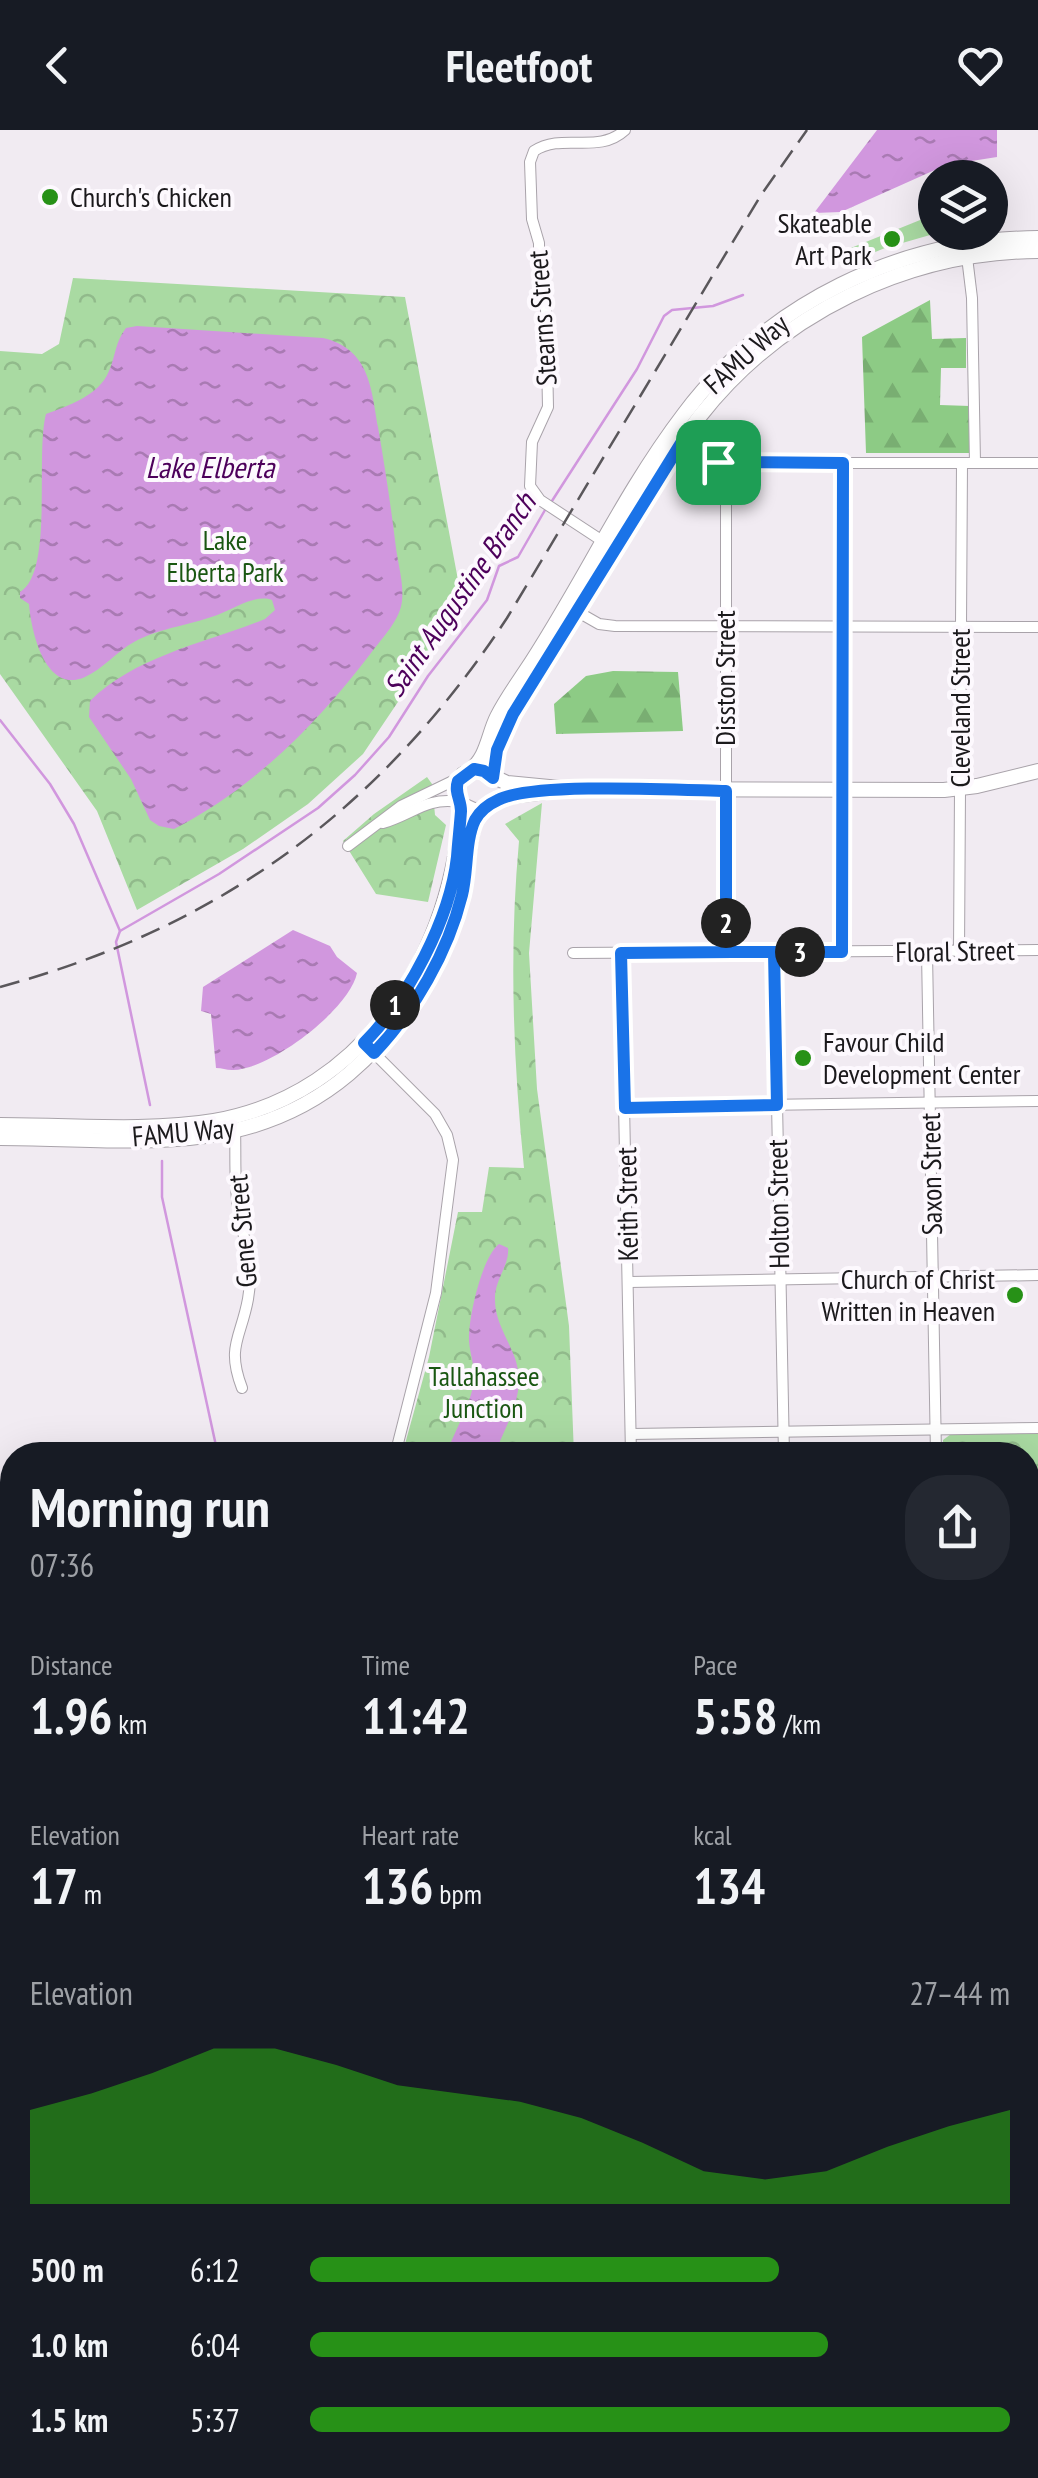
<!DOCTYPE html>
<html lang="en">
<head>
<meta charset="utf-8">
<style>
  :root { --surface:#171b24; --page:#242831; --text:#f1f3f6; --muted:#9ea1a6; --accent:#279117 }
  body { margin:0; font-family:"PT Sans Narrow",sans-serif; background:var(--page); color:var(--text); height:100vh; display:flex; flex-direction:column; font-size:38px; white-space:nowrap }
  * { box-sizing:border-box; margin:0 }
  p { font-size:32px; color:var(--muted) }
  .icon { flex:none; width:55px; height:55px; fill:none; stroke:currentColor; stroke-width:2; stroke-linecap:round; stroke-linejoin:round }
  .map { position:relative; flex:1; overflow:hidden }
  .side { position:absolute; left:0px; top:1312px; width:1040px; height:1038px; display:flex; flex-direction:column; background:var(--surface); border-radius:40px 40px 0 0; box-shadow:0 10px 40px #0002 }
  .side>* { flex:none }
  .tools { position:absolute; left:918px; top:30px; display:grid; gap:20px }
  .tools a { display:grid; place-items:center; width:90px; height:90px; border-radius:50%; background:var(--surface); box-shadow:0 10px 40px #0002; font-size:50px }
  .pin { position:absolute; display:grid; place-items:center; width:85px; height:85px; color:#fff; margin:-42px; border-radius:20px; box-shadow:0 5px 15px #0006 }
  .km { position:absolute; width:50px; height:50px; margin:-25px; border-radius:50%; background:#222; color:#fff; font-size:28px; line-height:50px; text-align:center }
  .round { display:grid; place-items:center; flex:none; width:105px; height:105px; border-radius:40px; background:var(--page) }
  .overview { display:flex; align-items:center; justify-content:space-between; height:170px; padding:0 30px }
  h1 { font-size:55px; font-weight:700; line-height:75px }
  .metrics { display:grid; grid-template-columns:repeat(3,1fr); gap:15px; height:170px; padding:10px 30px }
  .metrics div { display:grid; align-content:center }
  .metrics b { font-size:50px; font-weight:700 }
  .metrics small { font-size:28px; font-weight:400 }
  .metrics p { font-size:28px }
  .chart { height:280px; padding:20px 30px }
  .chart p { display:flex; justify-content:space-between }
  .chart svg { width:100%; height:180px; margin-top:10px; fill:var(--accent); opacity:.7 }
  ul { padding:0 30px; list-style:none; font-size:32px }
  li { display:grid; grid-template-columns:160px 120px 1fr; align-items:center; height:75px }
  li i { height:25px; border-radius:12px; background:var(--accent) }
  header { display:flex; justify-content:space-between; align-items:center; height:130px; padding:0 30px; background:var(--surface); font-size:45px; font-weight:700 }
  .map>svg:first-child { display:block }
  .forest { fill:url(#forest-firs) }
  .park { fill:url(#park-crowns) }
  .pitch { fill:#a9daa2 }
  .water { fill:url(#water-ripples) }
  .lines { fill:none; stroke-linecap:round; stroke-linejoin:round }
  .stream { stroke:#d197de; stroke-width:2.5 }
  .street-casing { stroke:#a9a3aa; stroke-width:12 }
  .secondary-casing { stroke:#a9a3aa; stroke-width:16 }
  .street { stroke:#fff; stroke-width:10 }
  .secondary { stroke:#fff; stroke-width:14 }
  .rail { stroke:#5a575b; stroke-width:2.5; stroke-dasharray:20 10; stroke-linecap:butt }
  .route-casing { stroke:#fff; stroke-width:20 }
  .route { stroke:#1a73e8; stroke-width:12 }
  .poi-dot { fill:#279117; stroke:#fdf9fe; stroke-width:4 }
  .labels { text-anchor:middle; stroke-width:8; stroke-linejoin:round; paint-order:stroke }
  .poi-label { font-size:28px; fill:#1b191c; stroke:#fdf9fe; text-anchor:start }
  .street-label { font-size:28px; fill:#1b191c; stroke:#fdf9fe }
  .park-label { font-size:28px; fill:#1a5712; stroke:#fdf9fe }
  .water-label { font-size:30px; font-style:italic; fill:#4d005b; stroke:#fdf9fe }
</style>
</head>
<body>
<header><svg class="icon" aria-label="back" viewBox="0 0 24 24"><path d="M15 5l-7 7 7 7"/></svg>Fleetfoot<svg class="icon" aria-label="heart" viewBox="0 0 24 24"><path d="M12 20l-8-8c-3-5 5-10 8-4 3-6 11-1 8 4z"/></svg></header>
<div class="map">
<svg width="1038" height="2348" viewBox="0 0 1038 2348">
  <defs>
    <pattern id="forest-firs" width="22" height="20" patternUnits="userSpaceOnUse" patternTransform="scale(2.5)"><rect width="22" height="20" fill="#8dcb85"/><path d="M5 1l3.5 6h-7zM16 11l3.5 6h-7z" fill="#79ae72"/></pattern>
    <pattern id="park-crowns" width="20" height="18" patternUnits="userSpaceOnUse" patternTransform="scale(2.5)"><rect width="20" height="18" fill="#a9daa2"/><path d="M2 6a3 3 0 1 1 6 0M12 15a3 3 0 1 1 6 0" fill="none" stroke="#91ba8b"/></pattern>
    <pattern id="water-ripples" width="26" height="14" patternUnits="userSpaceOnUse" patternTransform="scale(2.5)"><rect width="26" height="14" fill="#d197de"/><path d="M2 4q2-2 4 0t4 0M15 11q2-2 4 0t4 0" fill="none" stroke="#a97ab3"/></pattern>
  </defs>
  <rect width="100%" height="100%" fill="#f1ebf2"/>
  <g class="forest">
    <path d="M930,170l2,39 34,-1v30h-25l-1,37 30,1 -1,47h-103l-4,-116z"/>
    <path d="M613,541l65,1 5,59 -127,3 -2,-30 32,-28z"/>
  </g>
  <g class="park">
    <path d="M73,148l332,19 53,283 -3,37 -92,137 -55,50 -65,45 -106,61 -40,-99 -97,-137v-323l42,3 17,-10z"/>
    <path d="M427,647l5,7 3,31 11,10 -18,77 -52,-8 -33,-53 31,-27z"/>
    <path d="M542,673l-13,150 8,136 32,237 5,129h-172l27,-98 29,-145h24l7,-45 35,1c-11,-109 -15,-218 -5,-327l-14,-17z"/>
    <path d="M951,1304h87v168h-10v-147h-85v-15z"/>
  </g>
  <path class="pitch" d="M935,84l2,19 -52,15 -44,18 -5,-12z"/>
  <g class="water">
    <path d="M877,0h120v27l-51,8 -105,47 -27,1z"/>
    <path d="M137,196l186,12c46,11 48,48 55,89 7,40 13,80 18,121 2,16 8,36 6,53 -2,19 -19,36 -31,52 -54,71 -116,134 -197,176l-15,-3 -9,-6 -19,-41 -42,-62 1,-16c45,-45 118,-59 175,-82l10,-9 -3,-10c-15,-6 -35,7 -50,13 -28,12 -61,14 -88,29 -17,9 -31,27 -49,35 -40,18 -54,-47 -56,-73l-9,-6v-6c34,-20 15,-137 26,-178 21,-8 53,-18 63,-43 7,-16 6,-29 17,-43z"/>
    <path d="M293,800l37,16 7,11 20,16c-7,36 -88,98 -125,97 -6,0 -10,-2 -16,-2l-5,-54 -10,-3 2,-24z"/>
    <path d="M499,1114l9,4c2,17 -14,32 -13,52 0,19 10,34 17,51 18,38 -4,69 -18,104h-48c8,-23 25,-51 28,-74 1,-14 -4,-27 -5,-40 -1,-23 13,-84 30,-97z"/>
  </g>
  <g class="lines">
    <g class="stream">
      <path d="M550,374l87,-135 27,-53 8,-6 41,-4 30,-11"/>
      <path d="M0,590l50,64 24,40 46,107"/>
      <path d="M150,975l-34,-163 4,-11 99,-57 99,-66 37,-33 34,-38 39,-61 59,-76 12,-34 19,-9 27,-47"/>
      <path d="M162,1031v36l56,258"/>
      <path d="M89,2348l2,-10"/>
    </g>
    <defs>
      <g id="street">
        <path d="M967,127l5,41 3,165"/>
        <path d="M683,310l29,19 14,4h312"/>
        <path d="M726,333v489"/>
        <path d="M604,412l-64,-42 -10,-14 2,-44 16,-35 -2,-98 -7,-39v-27l-7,-24 -2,-57 4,-11c29,-19 64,4 91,-21"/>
        <path d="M578,482l21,12 16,2 423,1"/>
        <path d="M383,693c31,-9 42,-26 76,-21"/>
        <path d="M348,716l53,-40 58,-28"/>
        <path d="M774,822l10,503"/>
        <path d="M842,822l1,-489"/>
        <path d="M573,823l465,-3"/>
        <path d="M621,823l10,502"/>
        <path d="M927,823l9,502"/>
        <path d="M959,823l3,-490"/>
        <path d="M370,919l65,65 12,21 6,25 -17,133 -41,162"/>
        <path d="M625,977l413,-6"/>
        <path d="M235,1000c1,25 -1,52 3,77 5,30 16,61 10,92 -7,39 -22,47 -6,89"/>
        <path d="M629,1152l409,-7"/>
        <path d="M631,1304l407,-6"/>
        <path d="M1028,1480h10"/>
        <path d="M1028,1624h10"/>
        <path d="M1028,1908h10"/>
        <path d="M1028,2051l10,1"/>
        <path d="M895,2338l143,1"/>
        <path d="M175,2348l4,-10"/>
        <path d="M345,2348l5,-10"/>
        <path d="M454,2348v-10"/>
        <path d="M569,2348v-10"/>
        <path d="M676,2348v-10"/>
      </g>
      <g id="secondary">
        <path d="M470,640c17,-12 18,-35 27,-53 8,-16 18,-30 28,-45 56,-84 98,-178 159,-258 84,-111 216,-175 354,-176"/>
        <path d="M493,647l4,-27 16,-36c32,-52 66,-103 97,-155 29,-48 56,-99 90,-143 81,-103 207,-164 338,-165"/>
        <path d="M570,659l-64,8 -30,14 -15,-7 -5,-14 7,-16 14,-5 30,14 63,6 374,1 33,-4 61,-15"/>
        <path d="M0,995c67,0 149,7 214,-4 153,-27 240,-171 247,-317"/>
        <path d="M0,1008c65,0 141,7 205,-2 117,-16 188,-87 237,-189 10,-21 19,-42 23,-65 5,-24 2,-51 17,-72"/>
        <path d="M0,1475l12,2"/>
        <path d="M0,1654h12"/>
        <path d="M1028,1767h10"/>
        <path d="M783,2348v-10"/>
      </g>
    </defs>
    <use href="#street" class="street-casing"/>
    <use href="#secondary" class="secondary-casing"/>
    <use href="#street" class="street"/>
    <use href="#secondary" class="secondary"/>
    <path class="rail" d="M0,857c221,-60 381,-178 507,-369l254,-423 46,-65"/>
  </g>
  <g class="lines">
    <defs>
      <path id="route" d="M718,332l-35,-22 -170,274 -16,36 -4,28 -9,-7 -10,-2 -16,12c-4,12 3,18 3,30 -1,15 -3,31 -4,46 -7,62 -49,142 -93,186l10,10c40,-42 74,-101 88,-158 6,-24 3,-54 13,-75 5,-9 14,-16 23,-20 33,-18 183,-10 228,-9v161c16,0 32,0 48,0l3,153 -152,3 -4,-155 111,-1c14,0 28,0 42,0h68l1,-489 -125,-1"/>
    </defs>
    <use href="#route" class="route-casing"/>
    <use href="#route" class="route"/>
  </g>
  <g class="poi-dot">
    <circle cx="50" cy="67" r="10"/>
    <circle cx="892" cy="109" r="10"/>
    <circle cx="803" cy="928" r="10"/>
    <circle cx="1015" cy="1165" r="10"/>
  </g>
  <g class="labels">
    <g class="poi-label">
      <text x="70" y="77">Church's Chicken</text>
      <text x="872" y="103" text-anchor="end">Skateable<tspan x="872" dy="32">Art Park</tspan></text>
      <text x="823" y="922">Favour Child<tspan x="823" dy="32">Development Center</tspan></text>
      <text x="995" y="1159" text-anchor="end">Church of Christ<tspan x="995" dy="32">Written in Heaven</tspan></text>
    </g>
    <g class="street-label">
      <text transform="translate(542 188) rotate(-94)" y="10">Stearns Street</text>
      <text transform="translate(746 224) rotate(-42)" y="10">FAMU Way</text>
      <text transform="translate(725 548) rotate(-90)" y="10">Disston Street</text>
      <text transform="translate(960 578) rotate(-90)" y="10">Cleveland Street</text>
      <text transform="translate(955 821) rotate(-1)" y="10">Floral Street</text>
      <text transform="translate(183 1002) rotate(-5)" y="10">FAMU Way</text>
      <text transform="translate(931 1044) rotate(-91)" y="10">Saxon Street</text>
      <text transform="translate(627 1074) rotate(-91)" y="10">Keith Street</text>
      <text transform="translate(778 1074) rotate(-91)" y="10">Holton Street</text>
      <text transform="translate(242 1101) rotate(-95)" y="10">Gene Street</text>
    </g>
    <g class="park-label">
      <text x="225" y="420">Lake<tspan x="225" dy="32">Elberta Park</tspan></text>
      <text x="484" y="1256">Tallahassee<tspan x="484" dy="32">Junction</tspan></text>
    </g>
    <g class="water-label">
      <text x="210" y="348">Lake Elberta</text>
      <text transform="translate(460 465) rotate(-55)" y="10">Saint Augustine Branch</text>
    </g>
  </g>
</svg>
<div class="tools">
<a><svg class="icon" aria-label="layers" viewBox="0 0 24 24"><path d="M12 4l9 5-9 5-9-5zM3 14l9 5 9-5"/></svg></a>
</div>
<div class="pin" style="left:718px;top:332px;background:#1e9e55"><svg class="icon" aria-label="arrive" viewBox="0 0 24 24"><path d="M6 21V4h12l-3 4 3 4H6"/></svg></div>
<b class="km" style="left:395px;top:875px">1</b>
<b class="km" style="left:726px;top:793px">2</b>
<b class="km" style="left:800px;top:822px">3</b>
<section class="side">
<div class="overview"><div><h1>Morning run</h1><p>07:36</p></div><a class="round"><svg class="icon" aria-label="share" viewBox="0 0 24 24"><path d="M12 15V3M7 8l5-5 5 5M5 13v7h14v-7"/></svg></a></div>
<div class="metrics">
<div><p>Distance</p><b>1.96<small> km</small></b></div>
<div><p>Time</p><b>11:42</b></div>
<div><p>Pace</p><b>5:58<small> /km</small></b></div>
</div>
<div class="metrics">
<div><p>Elevation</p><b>17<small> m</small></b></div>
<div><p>Heart rate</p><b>136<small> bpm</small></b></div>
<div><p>kcal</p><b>134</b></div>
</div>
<div class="chart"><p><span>Elevation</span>27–44 m</p>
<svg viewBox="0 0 160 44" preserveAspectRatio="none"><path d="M0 44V21L10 17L20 12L30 6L40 6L50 10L60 15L70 17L80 19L90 23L100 29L110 36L120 38L130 36L140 30L150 25L160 21V44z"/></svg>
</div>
<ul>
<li><b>500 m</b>6:12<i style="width:67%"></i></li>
<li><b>1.0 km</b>6:04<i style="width:74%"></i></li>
<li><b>1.5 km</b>5:37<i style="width:100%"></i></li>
</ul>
</section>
</div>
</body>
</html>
